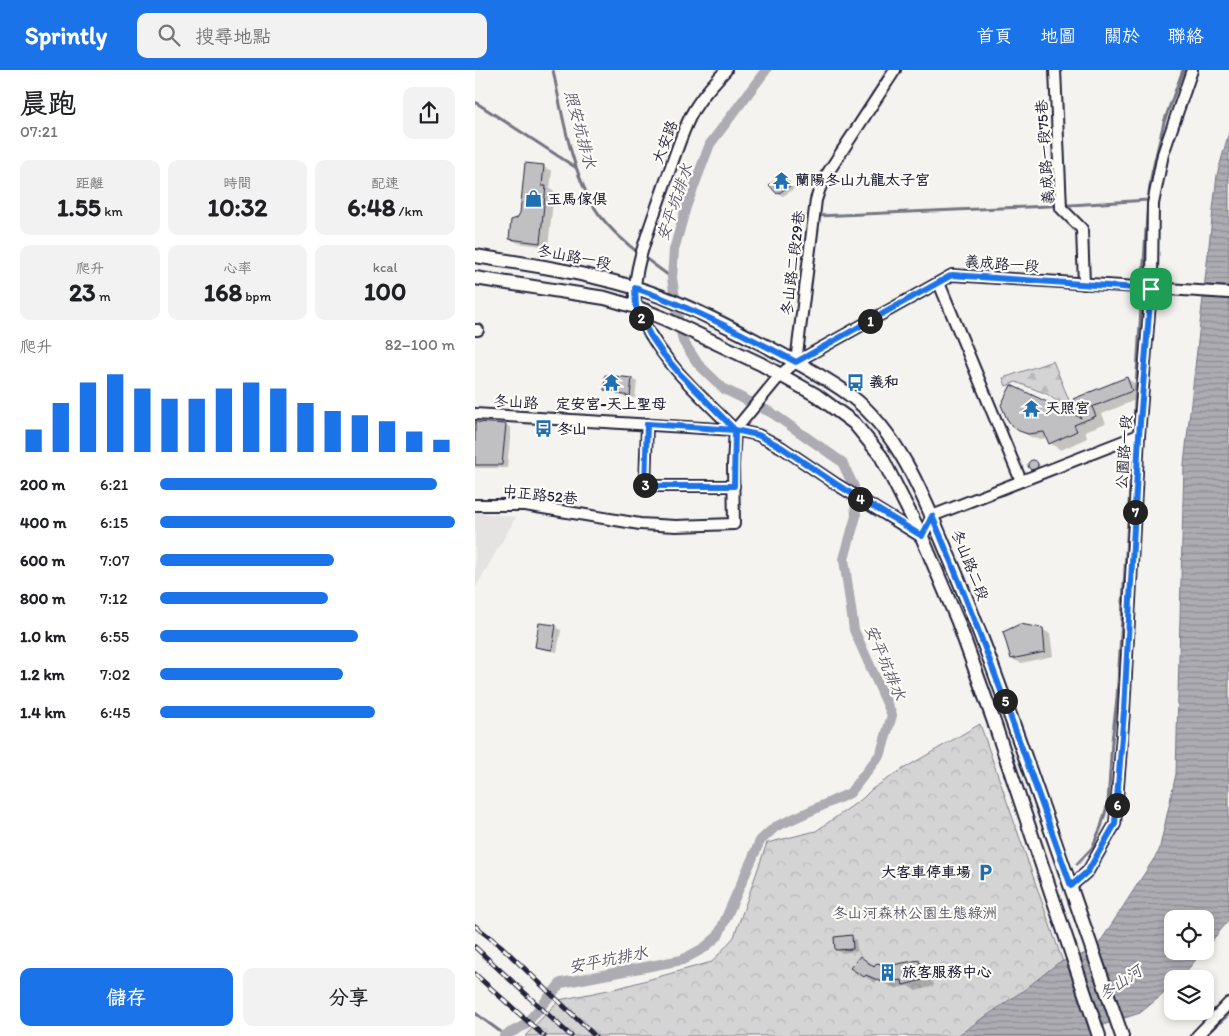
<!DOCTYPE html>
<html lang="zh-TW">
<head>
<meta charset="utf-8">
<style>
  :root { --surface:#fff; --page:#f2f2f2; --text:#202124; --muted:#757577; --accent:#1a73e8 }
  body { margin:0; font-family:Itim,"LXGW WenKai TC",sans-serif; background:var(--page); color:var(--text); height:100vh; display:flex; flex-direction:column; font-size:19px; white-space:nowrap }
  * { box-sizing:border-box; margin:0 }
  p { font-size:16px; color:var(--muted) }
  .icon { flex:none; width:28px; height:28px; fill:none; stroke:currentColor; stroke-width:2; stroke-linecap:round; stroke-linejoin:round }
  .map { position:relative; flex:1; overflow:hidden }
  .sheet { display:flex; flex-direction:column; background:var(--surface); width:475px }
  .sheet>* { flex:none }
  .fabs { position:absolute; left:689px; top:840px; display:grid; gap:10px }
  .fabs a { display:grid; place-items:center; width:50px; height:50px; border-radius:10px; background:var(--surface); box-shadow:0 2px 8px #0003; font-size:25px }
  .pin { position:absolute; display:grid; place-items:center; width:42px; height:42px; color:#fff; margin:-21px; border-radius:10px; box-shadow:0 2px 8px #0006 }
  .km { position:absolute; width:25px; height:25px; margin:-12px; border-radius:50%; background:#222; color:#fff; font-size:14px; line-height:25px; text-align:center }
  .round { display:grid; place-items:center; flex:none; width:52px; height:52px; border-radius:10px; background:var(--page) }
  .head { display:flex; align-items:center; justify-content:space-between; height:85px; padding:0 20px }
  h1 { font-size:28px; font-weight:800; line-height:38px }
  .metrics { display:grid; grid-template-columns:repeat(3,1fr); gap:8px; height:85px; padding:5px 20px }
  .metrics div { display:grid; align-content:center; border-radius:10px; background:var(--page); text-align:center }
  .metrics b { font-size:25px; font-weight:800 }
  .metrics small { font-size:14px; font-weight:400 }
  .metrics p { font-size:14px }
  .chart { height:140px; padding:10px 20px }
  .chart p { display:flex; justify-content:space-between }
  .chart svg { width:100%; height:90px; margin-top:5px; stroke:var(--accent); stroke-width:6 }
  .cta { display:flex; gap:10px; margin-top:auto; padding:10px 20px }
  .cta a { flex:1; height:58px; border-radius:10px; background:var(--accent); color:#fff; font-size:20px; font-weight:800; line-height:58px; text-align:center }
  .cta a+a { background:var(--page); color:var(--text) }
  ul { padding:0 20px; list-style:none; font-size:16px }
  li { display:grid; grid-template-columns:80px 60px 1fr; align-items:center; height:38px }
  li i { height:12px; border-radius:6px; background:var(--accent) }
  header { display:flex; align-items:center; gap:30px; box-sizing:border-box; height:70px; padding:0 25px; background:var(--accent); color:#fff }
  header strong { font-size:24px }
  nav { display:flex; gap:28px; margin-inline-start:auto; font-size:18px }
  .search { width:350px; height:45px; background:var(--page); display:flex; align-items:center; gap:12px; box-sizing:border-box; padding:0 18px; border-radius:10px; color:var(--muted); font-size:19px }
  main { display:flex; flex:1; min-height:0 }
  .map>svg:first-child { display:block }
  .built { fill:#e4e3e2 }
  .forest { fill:url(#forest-firs); stroke:#7c7b88 }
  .park { fill:url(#park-crowns); stroke:#7c7b88 }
  .water { fill:url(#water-rules); stroke:#757582 }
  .shadow { fill:#0003 }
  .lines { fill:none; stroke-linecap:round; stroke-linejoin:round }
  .stream { stroke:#757582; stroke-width:3 }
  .canal { stroke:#acacb2; stroke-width:10 }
  .building { fill:#c0bfc2; stroke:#22223b }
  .minor-casing { stroke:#22223b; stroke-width:14 }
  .major-casing { stroke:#22223b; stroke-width:16 }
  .minor { stroke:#fdfcf7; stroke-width:10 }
  .major { stroke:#fdfcf7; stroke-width:12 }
  .rail-casing { stroke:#22223b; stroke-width:5 }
  .rail { stroke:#fdfcf7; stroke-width:3; stroke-dasharray:9; stroke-linecap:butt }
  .route-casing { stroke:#fff; stroke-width:10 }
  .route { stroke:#1a73e8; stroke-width:6 }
  .labels { text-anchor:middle; stroke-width:4.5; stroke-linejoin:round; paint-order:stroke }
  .street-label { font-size:15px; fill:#22223b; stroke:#fdfcf7 }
  .poi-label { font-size:15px; font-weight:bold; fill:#22223b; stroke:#fdfcf7; text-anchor:start }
  .park-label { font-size:15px; fill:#585769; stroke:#fdfcf7 }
  .water-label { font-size:16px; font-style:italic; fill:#59596b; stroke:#fdfcf7 }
</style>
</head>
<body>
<header>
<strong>Sprintly</strong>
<div class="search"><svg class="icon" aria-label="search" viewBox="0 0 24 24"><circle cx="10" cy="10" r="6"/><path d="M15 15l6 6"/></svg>搜尋地點</div>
<nav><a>首頁</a><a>地圖</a><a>關於</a><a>聯絡</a></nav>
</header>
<main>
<section class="sheet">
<div class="head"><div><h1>晨跑</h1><p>07:21</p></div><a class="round"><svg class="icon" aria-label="share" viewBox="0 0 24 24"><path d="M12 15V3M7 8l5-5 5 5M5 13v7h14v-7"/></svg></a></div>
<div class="metrics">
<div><p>距離</p><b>1.55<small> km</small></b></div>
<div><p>時間</p><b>10:32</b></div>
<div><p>配速</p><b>6:48<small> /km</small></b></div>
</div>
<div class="metrics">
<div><p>爬升</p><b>23<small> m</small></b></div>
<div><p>心率</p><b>168<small> bpm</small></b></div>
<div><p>kcal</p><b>100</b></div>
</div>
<div class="chart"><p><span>爬升</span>82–100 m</p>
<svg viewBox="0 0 160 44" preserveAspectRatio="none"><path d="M5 44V33M15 44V20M25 44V10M35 44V6M45 44V13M55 44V18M65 44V18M75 44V13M85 44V10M95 44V13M105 44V20M115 44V24M125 44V26M135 44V29M145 44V34M155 44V38"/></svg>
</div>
<ul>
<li><b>200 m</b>6:21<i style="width:94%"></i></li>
<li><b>400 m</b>6:15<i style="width:100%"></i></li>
<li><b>600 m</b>7:07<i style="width:59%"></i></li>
<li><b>800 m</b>7:12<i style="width:57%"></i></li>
<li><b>1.0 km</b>6:55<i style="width:67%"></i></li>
<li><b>1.2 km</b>7:02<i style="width:62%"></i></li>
<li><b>1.4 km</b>6:45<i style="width:73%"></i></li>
</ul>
<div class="cta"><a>儲存</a><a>分享</a></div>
</section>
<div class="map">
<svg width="754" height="966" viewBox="0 0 754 966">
  <defs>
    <pattern id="forest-firs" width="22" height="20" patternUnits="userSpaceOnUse" patternTransform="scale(1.25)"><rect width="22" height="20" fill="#d5d4d5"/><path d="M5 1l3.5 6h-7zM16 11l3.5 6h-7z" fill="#b7b6b8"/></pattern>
    <pattern id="park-crowns" width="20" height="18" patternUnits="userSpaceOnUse" patternTransform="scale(1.25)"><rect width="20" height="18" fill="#d5d4d5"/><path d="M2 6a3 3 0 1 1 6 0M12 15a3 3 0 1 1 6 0" fill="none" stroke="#b7b6b8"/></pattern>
    <pattern id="water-rules" width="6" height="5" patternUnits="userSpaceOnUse" patternTransform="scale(1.25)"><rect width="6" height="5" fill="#acacb2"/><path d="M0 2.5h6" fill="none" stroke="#8c8c92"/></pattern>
  </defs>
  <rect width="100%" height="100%" fill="#f4f3ef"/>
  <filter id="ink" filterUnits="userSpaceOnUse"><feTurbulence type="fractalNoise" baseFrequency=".02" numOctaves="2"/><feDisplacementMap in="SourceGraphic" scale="10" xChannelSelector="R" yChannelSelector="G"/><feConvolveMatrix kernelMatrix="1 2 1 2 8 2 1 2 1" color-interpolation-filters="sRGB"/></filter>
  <g filter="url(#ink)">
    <path class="built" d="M0,442l41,5 -40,70 -1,-1z"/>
    <path class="forest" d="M578,291l18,44 -5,3 -19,-14 -31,-12 -10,4 -3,-8z"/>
    <path class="park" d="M505,654l78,224 32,88h-565l34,-36 59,-12 94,-26 22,-25 33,-94 49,-12 46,-32 10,-10 31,-20z"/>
    <path class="water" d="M754,62v788l-24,29v-30h-32v32h30l-23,28h-7l-1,8 -32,26 -34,11 -17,12h-132l67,-46 34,-27 37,-13 64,-99 17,-77 8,-310 33,-289z"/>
    <g class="shadow">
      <path d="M68,97l9,4 -2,18 4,3 -6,55 -30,-4 -8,-4z"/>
      <path d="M308,107l5,3 6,9 -11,7 -6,-3z"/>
      <path d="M157,309l5,3 -2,16 -10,-1 -19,-8z"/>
      <path d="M652,309l11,6 4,12 -40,17 4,9 -21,8 2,7 -26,12 -11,-7 -2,-5 -8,1 -9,-2 -12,-7 64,-10 -8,-21z"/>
      <path d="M0,353l31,2 5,3 -4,40h-32z"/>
      <path d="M558,391l6,3 2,4 -8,3 -2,-2 -2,-3 1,-4z"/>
      <path d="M80,557l6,3 -4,22 -16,-3 -5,-3z"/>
      <path d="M567,559l8,5 3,22 -32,7 -9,-4z"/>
      <path d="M376,867l5,3 1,11 -15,2 -6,-3z"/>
      <path d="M385,887l16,10h10l32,-6 12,7 4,18 -18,5 -8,-5 -13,2 -18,-8 -2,3 -11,-7z"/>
    </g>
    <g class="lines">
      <g class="stream">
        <path d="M78,0c9,44 20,113 49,148 19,24 46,42 70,60"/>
        <path d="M0,32l100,65"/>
        <path d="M355,90l58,-90"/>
        <path d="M342,146l254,-11 77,-5"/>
        <path d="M658,364l15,-234 4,-27 12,-51 19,-52"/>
        <path d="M602,794l15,-16 9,-21 7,-24 4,-62 5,-42 16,-259"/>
        <path d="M0,943l30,22"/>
        <path d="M729,966l25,-22"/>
      </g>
      <path class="canal" d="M29,966l21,-11 36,-42 121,-23 22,-12 14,-12 42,-95 15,-14 75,-34 31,-40 11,-38 -38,-85 -10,-71 12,-43 -2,-29 -12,-25 -70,-49 -48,-24 -26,-25 -15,-23 -5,-23 -6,-40 2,-28 12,-43 24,-63 56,-74"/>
    </g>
    <g class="building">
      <path d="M50,93l19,2 -2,21h4l-6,57 -31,-4 2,-19 6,-2 3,-5z"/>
      <path d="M308,105l7,11 -13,8 -8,-9z"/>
      <path d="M130,305l27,3 -2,18 -12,-2v-2l-14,-2z"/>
      <path d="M652,307l5,14 -40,16 4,9 -22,9 3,6 -28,13 -5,-12 -16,2 -9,-3 -7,-5 -5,-7 -6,-14 10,-20 70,33 -8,-19z"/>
      <path d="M0,352l31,2 -4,41h-27z"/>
      <circle cx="558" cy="395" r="5"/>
      <path d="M64,553l17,2 -4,25 -17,-3z"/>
      <path d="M545,554l23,4 2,24 -34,7 -8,-27z"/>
      <path d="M377,865l1,14 -18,1 -1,-13z"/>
      <path d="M385,886l14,11 3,-4 10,3 32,-6 4,20 -20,5 -1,-5 -20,2 -16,-7 -2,2 -14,-9z"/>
    </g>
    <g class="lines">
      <defs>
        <g id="minor">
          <path d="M251,0c-13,14 -26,28 -35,45 -11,22 -18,47 -27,71 -10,31 -35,88 -28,120 1,6 5,12 8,17 21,42 58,74 91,107"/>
          <path d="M580,0l6,138 21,21 2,55"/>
          <path d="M464,213l82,198"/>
          <path d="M0,260h3"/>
          <path d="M321,292l20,-162 4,-12 7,-14 68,-104"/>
          <path d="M0,344l260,16 23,5 23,12 55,37 86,53 10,-21 207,-81"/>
          <path d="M172,354l-2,62h89"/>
          <path d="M260,360l46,-56 15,-12 156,-87 277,18"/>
          <path d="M0,435h50l115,19 36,2 58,-2 -1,-59 2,-35"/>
          <path d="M596,816l17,-15 27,-47 9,-113 15,-276 13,-157 1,-74 10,-50 29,-84"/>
          <path d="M722,966l32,-33"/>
        </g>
        <g id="major">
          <path d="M0,186c53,8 106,16 158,31 48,14 92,38 137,61 27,15 56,29 81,48 47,36 73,101 95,154 20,46 38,93 55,140 42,115 81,230 121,346"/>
          <path d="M0,208l130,20 31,9 27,11 98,46 55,31 38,28 27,33 41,81 36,85 36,100 105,314"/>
        </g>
      </defs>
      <use href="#minor" class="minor-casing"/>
      <use href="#major" class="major-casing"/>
      <use href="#minor" class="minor"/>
      <use href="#major" class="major"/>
      <defs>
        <g id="rail">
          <path d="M0,856l27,21 93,89"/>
          <path d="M0,877l96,89"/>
          <path d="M0,904l69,62"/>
        </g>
      </defs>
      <use href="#rail" class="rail-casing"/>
      <use href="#rail" class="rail"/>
    </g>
  </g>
  <g class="lines" filter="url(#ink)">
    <defs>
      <path id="route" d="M676,219l-199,-14 -156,87c-53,-28 -105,-55 -161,-74l1,19 14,28 13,19 16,19 56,57 -1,56h-89l2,-62 88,6 23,5 23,12 55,37 86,52 10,-20c52,122 95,246 139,370l17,-15 27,-47 9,-113 15,-276 12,-146"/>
    </defs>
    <use href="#route" class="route-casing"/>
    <use href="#route" class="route"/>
  </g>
  <defs>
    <symbol id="temple-bare" viewBox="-9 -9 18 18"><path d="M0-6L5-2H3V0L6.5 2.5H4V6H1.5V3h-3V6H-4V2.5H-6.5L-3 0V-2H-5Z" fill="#1f6fb2" stroke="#fdfcf7" stroke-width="2.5" paint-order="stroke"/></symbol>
    <symbol id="shop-bare" viewBox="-9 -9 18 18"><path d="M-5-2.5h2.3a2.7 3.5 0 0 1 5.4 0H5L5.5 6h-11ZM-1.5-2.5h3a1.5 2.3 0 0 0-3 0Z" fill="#1f6fb2" stroke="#fdfcf7" stroke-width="2.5" paint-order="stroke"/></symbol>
    <symbol id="bus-bare" viewBox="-9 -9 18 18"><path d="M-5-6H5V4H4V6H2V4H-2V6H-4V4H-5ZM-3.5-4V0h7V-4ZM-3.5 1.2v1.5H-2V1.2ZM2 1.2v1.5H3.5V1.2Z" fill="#1f6fb2" stroke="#fdfcf7" stroke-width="2.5" paint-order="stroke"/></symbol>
    <symbol id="parking-bare" viewBox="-9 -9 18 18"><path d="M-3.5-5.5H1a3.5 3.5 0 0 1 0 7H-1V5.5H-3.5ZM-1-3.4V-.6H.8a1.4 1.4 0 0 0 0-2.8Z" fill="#1f6fb2" stroke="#fdfcf7" stroke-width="2.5" paint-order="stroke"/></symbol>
    <symbol id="building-bare" viewBox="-9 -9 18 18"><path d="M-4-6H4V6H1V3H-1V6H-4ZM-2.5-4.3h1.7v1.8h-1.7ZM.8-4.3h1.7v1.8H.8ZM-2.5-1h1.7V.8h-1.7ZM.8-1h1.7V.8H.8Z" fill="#1f6fb2" stroke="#fdfcf7" stroke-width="2.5" paint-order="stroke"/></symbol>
  </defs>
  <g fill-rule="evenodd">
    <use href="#temple-bare" x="294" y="98" width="25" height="25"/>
    <use href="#shop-bare" x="46" y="116" width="25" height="25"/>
    <use href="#bus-bare" x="368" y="300" width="25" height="25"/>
    <use href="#temple-bare" x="124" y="300" width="25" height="25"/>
    <use href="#temple-bare" x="544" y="326" width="25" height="25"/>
    <use href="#bus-bare" x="56" y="346" width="25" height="25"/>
    <use href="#parking-bare" x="498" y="790" width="25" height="25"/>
    <use href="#building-bare" x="400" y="890" width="25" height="25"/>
  </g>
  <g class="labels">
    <g class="street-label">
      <text transform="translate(190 72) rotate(-69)" y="5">大安路</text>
      <text transform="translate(570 82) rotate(-94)" y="5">義成路一段75巷</text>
      <text transform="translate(99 187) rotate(11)" y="5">冬山路一段</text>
      <text transform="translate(318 193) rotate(-83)" y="5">冬山路二段29巷</text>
      <text transform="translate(527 194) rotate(4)" y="5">義成路一段</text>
      <text transform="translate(41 332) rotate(3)" y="5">冬山路</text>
      <text transform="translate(649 382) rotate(-86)" y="5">公園路一段</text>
      <text transform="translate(65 425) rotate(6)" y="5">中正路52巷</text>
      <text transform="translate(495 495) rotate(68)" y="5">冬山路二段</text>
    </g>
    <g class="poi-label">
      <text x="320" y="115">蘭陽冬山九龍太子宮</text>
      <text x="72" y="134">玉馬傢俱</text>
      <text x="394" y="317">義和</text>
      <text x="136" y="339" text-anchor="middle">定安宮-天上聖母</text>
      <text x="570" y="343">天照宮</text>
      <text x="82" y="364">冬山</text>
      <text x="496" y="807" text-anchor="end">大客車停車場</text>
      <text x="427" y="907">旅客服務中心</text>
    </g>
    <g class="park-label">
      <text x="440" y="848">冬山河森林公園生態綠洲</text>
    </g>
    <g class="water-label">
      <text transform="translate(106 59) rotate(75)" y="6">照安坑排水</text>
      <text transform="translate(199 132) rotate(-71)" y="6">安平坑排水</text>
      <text transform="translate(411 592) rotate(67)" y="6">安平坑排水</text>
      <text transform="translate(133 889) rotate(-11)" y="6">安平坑排水</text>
      <text transform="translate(645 912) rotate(-34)" y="6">冬山河</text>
    </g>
  </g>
</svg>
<div class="fabs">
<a><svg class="icon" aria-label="locate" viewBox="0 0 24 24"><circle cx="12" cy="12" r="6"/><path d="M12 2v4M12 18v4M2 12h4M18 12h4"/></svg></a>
<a><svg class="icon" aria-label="layers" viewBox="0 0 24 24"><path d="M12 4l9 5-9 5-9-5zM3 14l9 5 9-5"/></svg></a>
</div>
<div class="pin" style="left:676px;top:219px;background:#1e9e55"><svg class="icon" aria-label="arrive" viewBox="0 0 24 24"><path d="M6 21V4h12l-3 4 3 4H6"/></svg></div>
<b class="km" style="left:395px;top:251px">1</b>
<b class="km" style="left:166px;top:248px">2</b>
<b class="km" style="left:170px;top:415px">3</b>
<b class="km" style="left:385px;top:429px">4</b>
<b class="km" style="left:530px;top:631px">5</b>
<b class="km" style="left:642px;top:735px">6</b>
<b class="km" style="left:660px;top:442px">7</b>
</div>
</main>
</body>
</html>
